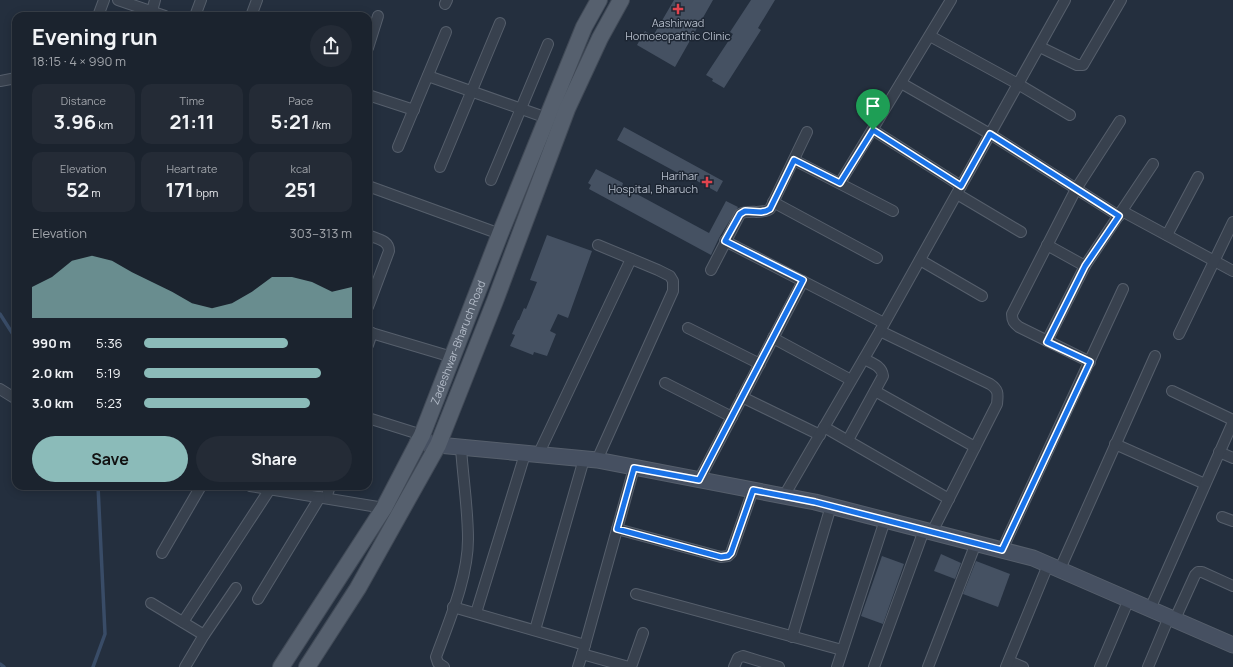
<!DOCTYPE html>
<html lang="en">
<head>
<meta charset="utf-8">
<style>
  :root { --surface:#1b232e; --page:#242b36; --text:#f1f3f6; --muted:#a0a4aa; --line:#39404a; --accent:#8bbbb9 }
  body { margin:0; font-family:Manrope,sans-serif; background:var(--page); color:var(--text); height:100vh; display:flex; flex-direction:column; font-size:15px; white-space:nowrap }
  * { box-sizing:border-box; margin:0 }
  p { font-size:13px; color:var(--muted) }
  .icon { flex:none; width:22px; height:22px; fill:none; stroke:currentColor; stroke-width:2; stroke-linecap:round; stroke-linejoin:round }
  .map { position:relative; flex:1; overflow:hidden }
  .details { position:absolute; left:12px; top:12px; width:360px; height:478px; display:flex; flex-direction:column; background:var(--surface); border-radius:12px; box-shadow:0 2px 10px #0003,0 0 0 1px var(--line) }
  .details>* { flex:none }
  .pin { position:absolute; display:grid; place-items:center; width:34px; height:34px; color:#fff; margin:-41px -17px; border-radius:50% 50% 50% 0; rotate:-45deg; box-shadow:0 0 4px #0007 }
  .pin .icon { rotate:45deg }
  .round { display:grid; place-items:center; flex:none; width:42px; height:42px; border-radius:21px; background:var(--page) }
  .head { display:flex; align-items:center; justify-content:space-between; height:68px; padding:0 20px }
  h1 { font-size:22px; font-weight:700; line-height:30px }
  .figures { display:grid; grid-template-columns:repeat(3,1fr); gap:6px; height:68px; padding:4px 20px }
  .figures div { display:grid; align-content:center; border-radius:10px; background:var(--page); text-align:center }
  .figures b { font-size:20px; font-weight:700 }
  .figures small { font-size:11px; font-weight:400 }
  .figures p { font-size:11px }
  .chart { height:112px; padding:8px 20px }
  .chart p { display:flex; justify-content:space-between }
  .chart svg { width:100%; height:72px; margin-top:4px; fill:var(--accent); opacity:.7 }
  .action { display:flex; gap:8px; margin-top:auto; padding:8px 20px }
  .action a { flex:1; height:46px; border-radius:24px; background:var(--accent); color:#111; font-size:16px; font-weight:700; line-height:46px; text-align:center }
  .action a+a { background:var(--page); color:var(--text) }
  ul { padding:0 20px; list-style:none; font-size:13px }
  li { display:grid; grid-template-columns:64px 48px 1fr; align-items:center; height:30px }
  li i { height:10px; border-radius:5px; background:var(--accent) }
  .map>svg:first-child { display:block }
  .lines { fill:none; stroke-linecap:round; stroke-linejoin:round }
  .stream { stroke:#394c67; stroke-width:3.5 }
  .building { fill:#455162 }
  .street-casing { stroke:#565f6c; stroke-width:12 }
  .secondary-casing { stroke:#565f6c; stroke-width:17 }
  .primary-casing { stroke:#414a57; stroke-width:18 }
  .street { stroke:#38414e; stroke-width:10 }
  .secondary { stroke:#465061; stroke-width:15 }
  .primary { stroke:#56606e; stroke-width:16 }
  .route-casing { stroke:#fff; stroke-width:8 }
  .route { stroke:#1a73e8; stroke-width:5 }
  .health-dot { fill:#e0444e; stroke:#1d2633; stroke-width:1.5 }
  .labels { text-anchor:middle; stroke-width:3; stroke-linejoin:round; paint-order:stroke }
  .poi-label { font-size:11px; fill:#b4bcc9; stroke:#1d2633 }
  .street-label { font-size:11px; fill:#b4bcc9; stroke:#1d2633 }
</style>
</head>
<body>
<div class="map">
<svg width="1233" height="667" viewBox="0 0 1233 667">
  <rect width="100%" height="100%" fill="#242f3e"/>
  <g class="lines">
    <g class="stream">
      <path d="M0,314l16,25"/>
      <path d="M0,664l4,3"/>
      <path d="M93,667l12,-33 -7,-148"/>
    </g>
  </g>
  <g class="building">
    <path d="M674,0h39l-38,67 -38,-22 8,-14 8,5z"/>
    <path d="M751,0h24l-17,28 3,2 -37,58 -12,-7 1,-2 -7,-4 27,-41 -3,-2z"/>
    <path d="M624,127l99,54 -6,11 -27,-15 -1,2 -72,-39z"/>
    <path d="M596,169l27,14 -1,3 87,47 17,-32 12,6 -19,31 -8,17 -122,-66 2,-4 -3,-2z"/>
    <path d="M547,235l45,16 -24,67 -10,-4 -8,17 6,3 -9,22 -13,-4 -1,3 -23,-9 5,-11 -3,-1 6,-14h1l5,-12 2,1 11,-27 -7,-2z"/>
    <path d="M941,554l20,9 -6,16 -21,-8z"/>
    <path d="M882,556l22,8 -21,60 -22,-8z"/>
    <path d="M976,561l34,13 -12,33 -35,-13z"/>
  </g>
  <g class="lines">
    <defs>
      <g id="street">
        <path d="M118,0l47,16"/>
        <path d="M445,4l2,-4"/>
        <path d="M152,11l3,-11"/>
        <path d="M98,16l6,-16"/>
        <path d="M195,16l6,-16"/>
        <path d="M251,16l6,-16"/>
        <path d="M930,36l88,48 52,31"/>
        <path d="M1040,47l37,18h6l38,-65"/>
        <path d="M368,48l10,-32"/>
        <path d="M428,76l119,42"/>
        <path d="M0,81l16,-3"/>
        <path d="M901,83l89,51 129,82"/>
        <path d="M368,95l46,15"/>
        <path d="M873,130l88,56"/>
        <path d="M398,147l48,-115"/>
        <path d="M794,160l99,51"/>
        <path d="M440,167l60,-144"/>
        <path d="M491,180l57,-136"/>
        <path d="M840,183l111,-183"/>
        <path d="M368,186l132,48"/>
        <path d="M957,194l64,38"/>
        <path d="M773,202l104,56"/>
        <path d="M1122,211l111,60"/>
        <path d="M368,235c9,4 21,5 21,16l-21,56"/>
        <path d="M1167,235l31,-58"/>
        <path d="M725,241l159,82"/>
        <path d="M1047,245l38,21"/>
        <path d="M920,260l62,36"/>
        <path d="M711,270l29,-56c9,-5 21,1 30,-5l37,-77"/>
        <path d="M688,328l72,36"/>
        <path d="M880,331l110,53c9,6 8,10 7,20l-65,128"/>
        <path d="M368,332l84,25"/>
        <path d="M1179,334l54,-112"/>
        <path d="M773,338l78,42"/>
        <path d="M1047,341l38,-75 68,-102"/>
        <path d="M368,345l4,-12"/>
        <path d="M1090,362l-71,-35c-5,-4 -7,-6 -7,-13l64,-125 44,-68"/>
        <path d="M665,383l67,34"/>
        <path d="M0,389l16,10"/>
        <path d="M875,391l100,56"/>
        <path d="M1172,391l61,29"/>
        <path d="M742,397l78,38"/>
        <path d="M368,418l54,17"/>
        <path d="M824,427l125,72"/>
        <path d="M848,440l35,-64c-1,-10 -11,-13 -19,-17"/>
        <path d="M1115,444l90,40"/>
        <path d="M1219,452l14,6"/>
        <path d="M538,455l93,-196"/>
        <path d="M597,460l76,-169v-10l-3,-5 -12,-6 -60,-25"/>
        <path d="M699,480l104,-199"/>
        <path d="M250,486l134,22"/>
        <path d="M784,496l96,-165 185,-331"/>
        <path d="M326,498l4,-12"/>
        <path d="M1222,517l11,4"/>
        <path d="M617,529l104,28 7,-1 3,-3 22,-63"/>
        <path d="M1002,550l121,-261"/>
        <path d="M162,553l39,-67"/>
        <path d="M1060,569l95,-213"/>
        <path d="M636,594l206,56"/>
        <path d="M258,599l62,-102"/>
        <path d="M151,603l53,32"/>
        <path d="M453,607l132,38"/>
        <path d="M1150,609l83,-187"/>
        <path d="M476,613l49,-159"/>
        <path d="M1175,619l20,-44 3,-3h4l31,14"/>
        <path d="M183,622l87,-133"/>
        <path d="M535,630l49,-171"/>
        <path d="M792,637l39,-131"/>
        <path d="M582,654l47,13"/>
        <path d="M1009,661l14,6"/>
        <path d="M185,667l19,-32 32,-47"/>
        <path d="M444,667l-6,-4 -2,-6c13,-36 32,-79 32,-118 0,-30 -5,-61 -7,-91"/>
        <path d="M578,667l7,-22 49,-177"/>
        <path d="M631,667l12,-34"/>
        <path d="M734,667l4,-9 5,-2 36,11"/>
        <path d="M837,667l48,-147"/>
        <path d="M874,667l50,-137"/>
        <path d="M928,667l48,-124"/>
        <path d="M1006,667l42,-102"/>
        <path d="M1100,667l29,-68"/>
        <path d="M1148,667l21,-50"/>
      </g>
      <path id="secondary" d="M418,441l20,4 159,15 218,42 218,56 200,87"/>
      <g id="primary">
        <path id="s1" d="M281,667l103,-159 38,-73 78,-201 84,-207 15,-27"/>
        <path d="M307,667l51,-79 80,-143 57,-144 72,-192 33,-71 21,-38"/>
      </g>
    </defs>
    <use href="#street" class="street-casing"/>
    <use href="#secondary" class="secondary-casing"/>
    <use href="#primary" class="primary-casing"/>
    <use href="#street" class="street"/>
    <use href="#secondary" class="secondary"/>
    <use href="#primary" class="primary"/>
  </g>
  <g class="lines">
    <defs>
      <path id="route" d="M873,130l88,56 29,-52 129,82 -34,50 -38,76 43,20 -88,188 -187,-48 -62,-12 -22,63 -3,3 -7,1 -104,-28 17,-61 65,12 104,-200 -78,-39 15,-27 5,-3 16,1 5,-1 4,-2 24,-49 46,23z"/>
    </defs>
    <use href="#route" class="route-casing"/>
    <use href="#route" class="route"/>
  </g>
  <g class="health-dot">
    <path d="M676 3h4v4h4v4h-4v4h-4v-4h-4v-4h4z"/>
    <path d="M705 176h4v4h4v4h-4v4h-4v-4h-4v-4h4z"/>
  </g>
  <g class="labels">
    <g class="poi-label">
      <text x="678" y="27">Aashirwad<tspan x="678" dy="13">Homoeopathic Clinic</tspan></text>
      <text x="698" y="180" text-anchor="end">Harihar<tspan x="698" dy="13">Hospital, Bharuch</tspan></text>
    </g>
    <g class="street-label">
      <text dy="4" stroke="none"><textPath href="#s1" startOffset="371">Zadeshwar-Bharuch Road</textPath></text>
    </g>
  </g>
</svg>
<div class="pin" style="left:873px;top:130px;background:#1e9e55"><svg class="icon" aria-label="arrive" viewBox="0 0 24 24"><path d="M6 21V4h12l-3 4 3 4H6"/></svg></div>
<section class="details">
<div class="head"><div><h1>Evening run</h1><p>18:15 · 4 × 990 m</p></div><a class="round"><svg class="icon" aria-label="share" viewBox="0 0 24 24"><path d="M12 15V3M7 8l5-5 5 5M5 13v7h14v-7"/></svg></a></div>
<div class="figures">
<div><p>Distance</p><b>3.96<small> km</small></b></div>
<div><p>Time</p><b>21:11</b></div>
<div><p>Pace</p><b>5:21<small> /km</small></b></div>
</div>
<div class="figures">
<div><p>Elevation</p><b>52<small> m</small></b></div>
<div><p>Heart rate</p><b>171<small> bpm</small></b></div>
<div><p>kcal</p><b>251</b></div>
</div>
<div class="chart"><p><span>Elevation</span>303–313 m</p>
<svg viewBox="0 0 160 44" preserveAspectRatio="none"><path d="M0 44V25L10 19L20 9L30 6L40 9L50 16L60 22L70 28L80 35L90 38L100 35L110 28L120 19L130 19L140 22L150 28L160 25V44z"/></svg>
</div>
<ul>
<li><b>990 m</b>5:36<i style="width:69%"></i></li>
<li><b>2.0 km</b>5:19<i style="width:85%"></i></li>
<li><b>3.0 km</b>5:23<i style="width:80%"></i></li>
</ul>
<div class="action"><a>Save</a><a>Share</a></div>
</section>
</div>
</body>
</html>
